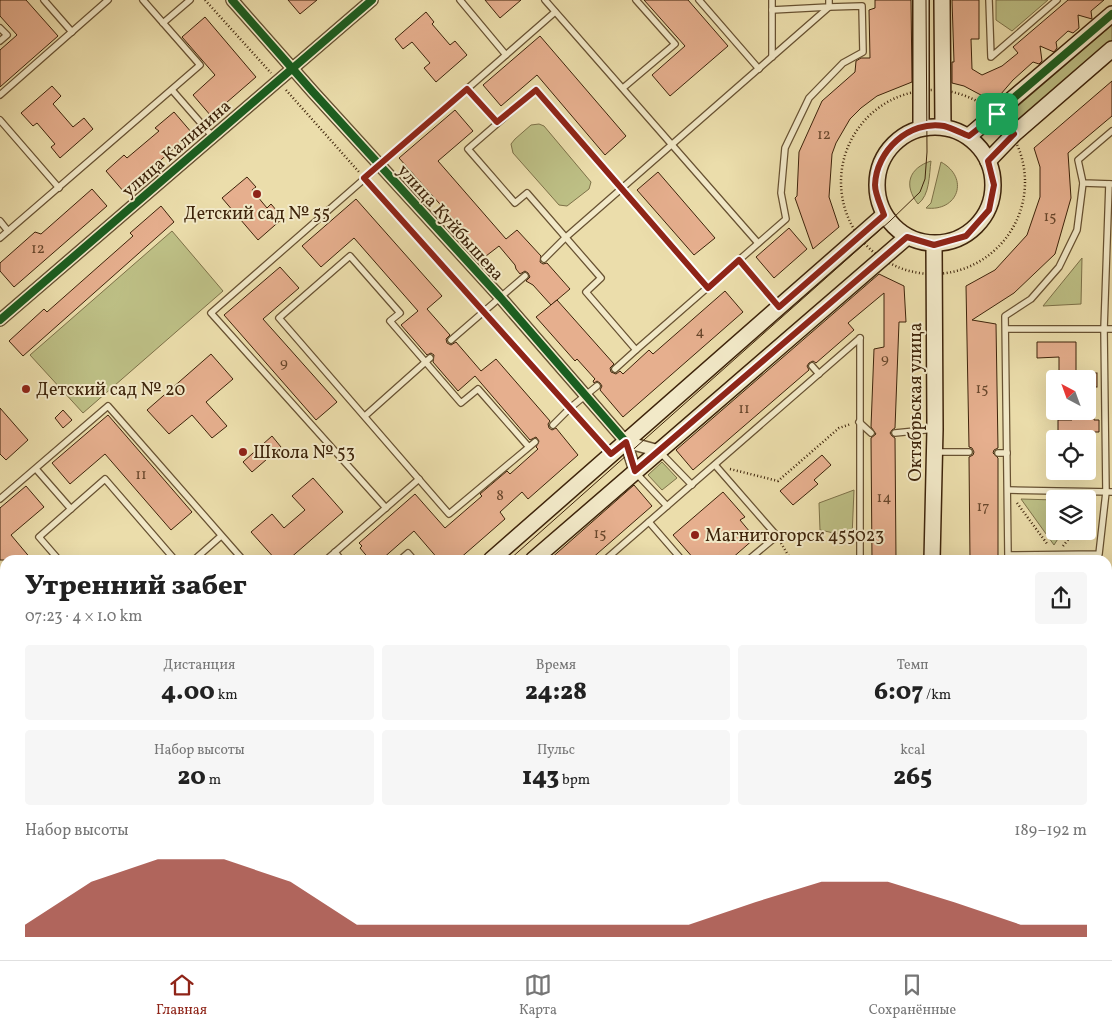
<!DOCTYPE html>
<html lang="ru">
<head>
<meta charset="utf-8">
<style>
  :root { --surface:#fff; --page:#f6f6f6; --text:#222; --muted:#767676; --line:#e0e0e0; --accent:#8f2418 }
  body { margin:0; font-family:Vollkorn,serif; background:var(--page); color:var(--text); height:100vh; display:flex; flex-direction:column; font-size:19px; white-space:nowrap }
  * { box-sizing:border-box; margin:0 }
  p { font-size:16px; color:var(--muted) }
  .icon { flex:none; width:28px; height:28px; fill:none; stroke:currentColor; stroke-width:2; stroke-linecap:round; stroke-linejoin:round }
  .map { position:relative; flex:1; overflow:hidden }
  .side { position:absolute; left:0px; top:555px; width:1112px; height:405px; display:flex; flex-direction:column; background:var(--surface); border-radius:15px 15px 0 0; box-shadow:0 5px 20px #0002 }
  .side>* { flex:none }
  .needle { width:32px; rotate:319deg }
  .buttons { position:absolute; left:1046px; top:370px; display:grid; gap:10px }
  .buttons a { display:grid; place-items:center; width:50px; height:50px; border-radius:5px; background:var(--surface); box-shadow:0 5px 20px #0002; font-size:25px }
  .pin { position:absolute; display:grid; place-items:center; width:42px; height:42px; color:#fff; margin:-21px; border-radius:10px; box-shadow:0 2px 8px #0006 }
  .round { display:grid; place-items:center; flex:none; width:52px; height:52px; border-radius:5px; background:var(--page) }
  .overview { display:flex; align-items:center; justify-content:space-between; height:85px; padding:0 25px }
  h1 { font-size:28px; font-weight:800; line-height:38px }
  .figures { display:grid; grid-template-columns:repeat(3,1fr); gap:8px; height:85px; padding:5px 25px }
  .figures div { display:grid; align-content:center; border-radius:5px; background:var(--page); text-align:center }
  .figures b { font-size:25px; font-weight:800 }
  .figures small { font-size:14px; font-weight:400 }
  .figures p { font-size:14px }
  .chart { height:140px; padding:10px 25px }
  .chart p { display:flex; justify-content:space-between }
  .chart svg { width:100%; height:90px; margin-top:5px; fill:var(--accent); opacity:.7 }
  .tab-bar { display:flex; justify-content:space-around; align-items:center; height:70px; border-top:1px solid var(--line); background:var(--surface); font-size:14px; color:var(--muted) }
  .tab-bar a { display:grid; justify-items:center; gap:2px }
  .tab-bar .current { color:var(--accent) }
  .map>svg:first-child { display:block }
  .green { fill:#bdbf85; stroke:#7d7148 }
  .building { fill:#e6af8e; stroke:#3d230a }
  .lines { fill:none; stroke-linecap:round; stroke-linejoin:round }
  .lane-casing { stroke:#685232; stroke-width:8 }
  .street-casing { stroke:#685232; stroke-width:14 }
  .secondary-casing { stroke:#3d230a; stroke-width:18 }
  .path { stroke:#3d230a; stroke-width:2.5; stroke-dasharray:1 2.5; stroke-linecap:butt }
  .lane { stroke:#f2e9c8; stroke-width:5.5 }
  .street { stroke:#f2e9c8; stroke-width:11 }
  .secondary { stroke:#f2e9c8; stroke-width:15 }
  .tram { stroke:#3d230a; stroke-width:1 }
  .cycleway-casing { stroke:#f2e9c8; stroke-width:11 }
  .cycleway { stroke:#1b5e20; stroke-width:8 }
  .route-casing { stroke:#fff; stroke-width:10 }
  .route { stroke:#8f2418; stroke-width:6 }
  .poi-dot { fill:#8f2418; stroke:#f2e9c8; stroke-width:2 }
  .labels { text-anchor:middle; stroke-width:4; stroke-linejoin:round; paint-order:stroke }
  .number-label { font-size:15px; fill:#67462b }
  .street-label { font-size:18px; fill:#3d230a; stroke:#f2e9c8 }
  .poi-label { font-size:18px; fill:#3d230a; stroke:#f2e9c8; text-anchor:start }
</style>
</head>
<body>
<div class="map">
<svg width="1112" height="960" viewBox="0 0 1112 960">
  <rect width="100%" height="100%" fill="#ebddab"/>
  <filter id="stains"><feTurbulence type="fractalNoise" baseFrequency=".004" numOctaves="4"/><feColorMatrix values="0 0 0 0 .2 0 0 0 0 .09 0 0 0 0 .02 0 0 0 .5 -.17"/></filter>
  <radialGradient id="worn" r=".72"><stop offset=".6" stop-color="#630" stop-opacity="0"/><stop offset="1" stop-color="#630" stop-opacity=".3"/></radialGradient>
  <g class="green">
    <path d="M996,0h52l-36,31 -16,-11z"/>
    <path d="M1112,25v19l-93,80 -9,-11z"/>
    <path d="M539,124l5,2 47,56 -2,7 -22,17 -8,-1 -46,-52 -2,-9 4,-5 16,-14z"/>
    <path d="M931,161c-2,14 -1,34 -13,43 -15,-19 -9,-36 13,-43z"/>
    <path d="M941,162c29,16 17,50 -15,46l5,-5z"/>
    <path d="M172,231l51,60 -140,122 -53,-58z"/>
    <path d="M1082,258l-1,46 -38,2z"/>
    <path d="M662,462l15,16 -15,12 -14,-15z"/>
    <path d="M854,490l-2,47 -32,-7 -1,-27z"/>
    <path d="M1021,499l34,1v31h8l-9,14z"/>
  </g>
  <g class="building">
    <path d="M0,0h26l32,36 -58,51v-37l17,-15 -17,-19z"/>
    <path d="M288,0h29l-17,14z"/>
    <path d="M485,0h36l-21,18z"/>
    <path d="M644,0h44l40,46 -58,50 -18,-21 33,-29z"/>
    <path d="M875,0h36l1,82 -35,14 -16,12 -11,11 -14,24 -4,11 -3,43 10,30 -26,22 -18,-51 2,-2 2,-44 23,-51 33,-29 1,-11 5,-3h9l-1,-48 6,-2z"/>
    <path d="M952,0h27v39h-8l1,30 10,6 20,-9 16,-13 -5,-6 55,-47h36l-13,11 1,8 -14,-4 1,13 -6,5 -5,-2 -12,11 1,6 -3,4 -14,-6 2,15 -3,3 -6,-2 -20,18 -19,22 -30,-16 -12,-3v-21h2z"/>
    <path d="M426,12l8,10 -2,2 18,21 5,-4 12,14 -31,27 -12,-14 6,-5 -18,-21 -9,7 -8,-10z"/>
    <path d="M205,17l51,60 -45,39 -18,-21 22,-20 -33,-38z"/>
    <path d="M540,36l86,100 -21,19 -68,-80 -36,31 -18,-21z"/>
    <path d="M1112,81v35l-44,37 3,45 -16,56 -41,39 -42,27 24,4 2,124 -4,2 -1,3 5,5v102h-28l-1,-103 4,-2 1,-3 -2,-4 -3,-1 -3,-161 29,-16 32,-35 13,-38v-30l-6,-19z"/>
    <path d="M52,86l9,10 -8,8 20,23 11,-9 9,11 -33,29 -9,-11 4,-3 -18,-21 -4,3 -12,-13z"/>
    <path d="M455,110l18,21 -35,30 68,78 11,-9 24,26 -1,6 3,2 4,-1 23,26 -19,16 -18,-20 -7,-4 4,-4 -2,-4 -3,-2 -5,3 -4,-5 -1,-4 -16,-19 -13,10 -87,-98z"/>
    <path d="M174,112l18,21 -68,59 -18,-21 18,-16 3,3 32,-27 -4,-3z"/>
    <path d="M658,172l57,66 -21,17 -57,-65z"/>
    <path d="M247,177l9,10 -4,3 15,18 4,-4 12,14 -25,22 -36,-42z"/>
    <path d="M92,189l15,17 -93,81 -14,-16v-8l35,-31 6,2z"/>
    <path d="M356,199l86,97 -15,13 23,26 -4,4 1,4 4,2 5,-3 25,29 15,-12 54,62 -2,3 1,4 3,2 4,-2 22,27 -50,44 -6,-7 -22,20 5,7 -47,41h-19l-25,-29 -33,29h-11l-10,-12 2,-2 -3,-3 56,-49 30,34 37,-32 -2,-2 27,-23 3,3 28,-25 -2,-2 3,-6 -3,-4 -6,3 -55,-64 -17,15 -25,-29 1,-7 -3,-2 -4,2 -26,-30 17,-14 -64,-73 -33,29 -19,-21z"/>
    <path d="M161,206l13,16 -151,134 -14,-15 35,-32 3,3 86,-76 -3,-3z"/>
    <path d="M789,228l18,21 -33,29 -18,-21z"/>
    <path d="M280,267l19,21 -36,31 74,83 -21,18 -92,-105z"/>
    <path d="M879,274l25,12 2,36h-7l-4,106 -3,2 -2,3 2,3 3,2 1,122h-24l-1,-122 5,-4 -5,-7 3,-78 10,-2v-54l-36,30 6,7 -38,33 -3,-2 -4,2 -2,3 2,4 -116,100 -17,-20z"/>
    <path d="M725,291l18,21 -120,105 -23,-27 2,-4 -2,-3 -3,-2 -3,2 -1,-2 2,-2 -18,-20 -2,2 -39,-44 21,-17 57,64 -4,4 1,4 5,2 4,-3 3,3 26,-24 4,4z"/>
    <path d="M1037,342h39v37h-17v-22l-22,1z"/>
    <path d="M211,354l22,25 -27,23 21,24 -15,12 -20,-23 -23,19 -22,-24z"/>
    <rect x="1088" y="373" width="9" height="14"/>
    <path d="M0,408l28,32 -22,20 -6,-6z"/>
    <path d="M63,410l9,10 -9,8 -8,-10z"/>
    <path d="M1072,411h22v9h5v12h-41v-12h14z"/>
    <path d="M108,415l84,97 -21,18 -66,-76 -35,30 -18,-21z"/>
    <path d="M272,436l9,11 -29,25 -9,-10z"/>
    <path d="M822,455l9,10 -17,15 4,4 -25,21 -13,-14z"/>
    <path d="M313,478l30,34 -55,48h-12l-25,-28 21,-18 12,14 21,-18 -13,-14z"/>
    <path d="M634,485l18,21 -62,54h-41z"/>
    <path d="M26,486l18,21 -33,28 21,25h-32v-52z"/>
    <path d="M723,492l22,25 -5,3 15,18 -25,22h-35l-22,-25z"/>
  </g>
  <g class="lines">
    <defs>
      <g id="lane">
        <path d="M44,0l28,32"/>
        <path d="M460,0l46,55"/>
        <path d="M545,0l213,243"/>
        <path d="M699,0l60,69"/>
        <path d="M772,0v10l57,-3v-7"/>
        <path d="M989,0l2,57 66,-57"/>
        <path d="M772,10v47"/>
        <path d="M163,23l27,-23"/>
        <path d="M0,28l7,7 -7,6"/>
        <path d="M623,88l52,-44 -39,-44"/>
        <path d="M467,89l30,33"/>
        <path d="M172,90l41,47"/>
        <path d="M0,95l108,-95"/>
        <path d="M0,120l59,68"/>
        <path d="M1112,131l-34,29 5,23 29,1"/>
        <path d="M1083,183l-6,47 -18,37 -28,32 -26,17 3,239 91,-1 7,-62 -2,-163 5,-145"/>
        <path d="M0,221l8,10"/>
        <path d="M0,238l200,-173 -57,-65"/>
        <path d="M544,259l21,-21 264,-231 33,-1 1,46 -20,11 -34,35 -24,50 -4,45 5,26 -150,131 -21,19"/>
        <path d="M739,260l40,46"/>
        <path d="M1006,329h106"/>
        <path d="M860,338v222"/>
        <path d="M451,340l74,-64"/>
        <path d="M636,350l-50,-58 15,-14 -74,-85 -12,10 -47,-54 68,-59 172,198"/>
        <path d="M812,366l7,8"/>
        <path d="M365,416l65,-58"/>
        <path d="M859,422l12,11"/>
        <path d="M553,425l17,-17 27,-22"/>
        <path d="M895,433l40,-4"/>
        <path d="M528,446l-50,-57 -17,14 -71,-82 10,-8 -50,-57 -71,62 170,196 86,-72"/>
        <path d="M660,452l32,33"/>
        <path d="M936,452h33"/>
        <path d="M998,453h9"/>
        <path d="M715,465l62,71 -29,24"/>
        <path d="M36,469l35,40"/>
        <path d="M636,473l31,33"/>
        <path d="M1008,490l104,2"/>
        <path d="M0,499l108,-93 135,154"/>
        <path d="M386,508l-175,-195 344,-301"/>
        <path d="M649,522l33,38"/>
        <path d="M335,552l6,8"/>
        <path d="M59,560l-20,-23 66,-58 70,81"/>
        <path d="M194,560l27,-24"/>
        <path d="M326,560l93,-81"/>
        <path d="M400,560l8,-7 6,7"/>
        <path d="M605,560l255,-222"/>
        <path d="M1108,626h4"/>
        <path d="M1111,697l1,165"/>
        <path d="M0,728l5,-4"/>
        <path d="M0,739l5,6"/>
        <path d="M0,897l5,-4"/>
        <path d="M204,955l5,5"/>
        <path d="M163,960l6,-5"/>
        <path d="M425,960l5,-5"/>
        <path d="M699,960v-5"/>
        <path d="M750,960v-5"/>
        <path d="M868,960v-5"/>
        <path d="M999,960l7,-5"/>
      </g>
      <g id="street">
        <path d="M232,0l81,92 187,205 126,145 9,29"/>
        <path d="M0,320l372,-320"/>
        <path d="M626,442l33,9"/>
      </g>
      <g id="secondary">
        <path d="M942,0l1,126"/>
        <circle cx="935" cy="185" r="58"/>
        <path d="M921,127v-127"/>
        <path d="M969,136l143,-122"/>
        <path d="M988,161l26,-27 98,-85"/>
        <path d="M491,560l393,-345"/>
        <path d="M533,560l374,-323"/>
        <path d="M932,560l3,-131 -1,-184"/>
        <path d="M0,615l5,5"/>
        <path d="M932,955v5"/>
        <path d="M34,960l6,-5"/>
        <path d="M70,960l6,-5"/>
      </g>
    </defs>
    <use href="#lane" class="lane-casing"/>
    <use href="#street" class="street-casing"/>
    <use href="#secondary" class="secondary-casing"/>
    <g class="path">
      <path d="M205,0l66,73"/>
      <circle cx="933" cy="182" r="92"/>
      <path d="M286,90l73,82"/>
      <path d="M371,185l108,121"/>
      <path d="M489,318l75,83"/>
      <path d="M576,414l26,30"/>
      <path d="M730,469l48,12 61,-53 12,-4"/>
      <path d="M1017,503l31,42"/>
      <path d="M1088,515l6,-8"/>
      <path d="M781,543l10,17"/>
      <path d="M1063,546l12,-15"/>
      <path d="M0,592l5,6"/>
      <path d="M0,641l5,6"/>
    </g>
    <use href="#lane" class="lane"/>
    <use href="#street" class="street"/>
    <use href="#secondary" class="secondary"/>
    <g class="tram">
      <path d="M509,560l381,-339 30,-29 5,-13 2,-27 -1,-152"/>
      <path d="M49,960l6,-5"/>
      <path d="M60,960l6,-5"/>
    </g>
    <defs>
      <g id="cycleway">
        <path d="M232,0l81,92 187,205 126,145 9,29"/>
        <path d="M969,136l143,-122"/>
        <path d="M0,320l372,-320"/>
      </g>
    </defs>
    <use href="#cycleway" class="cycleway-casing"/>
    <use href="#cycleway" class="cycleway"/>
  </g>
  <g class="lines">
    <defs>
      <path id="route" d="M467,89l30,33 39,-32 172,198 31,-28 40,47 105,-92c-3,-9 -9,-21 -9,-30 1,-34 34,-65 69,-59 8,2 17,7 25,10l28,-22 17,20 -26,27 6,24 -5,25 -23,26 -32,9 -27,-8 -272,234 -9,-29 -15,12 -247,-276z"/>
    </defs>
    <use href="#route" class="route-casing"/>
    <use href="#route" class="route"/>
  </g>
  <g class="poi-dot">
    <circle cx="257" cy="194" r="5"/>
    <circle cx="26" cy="389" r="5"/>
    <circle cx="243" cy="452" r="5"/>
    <circle cx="695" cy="535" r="5"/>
  </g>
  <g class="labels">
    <g class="number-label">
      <text x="824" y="139">12</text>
      <text x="1050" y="221">15</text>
      <text x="38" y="253">12</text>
      <text x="700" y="336">4</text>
      <text x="885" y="363">9</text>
      <text x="284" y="367">9</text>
      <text x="982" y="393">15</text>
      <text x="744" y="413">11</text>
      <text x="141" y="479">11</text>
      <text x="500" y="500">8</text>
      <text x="884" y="502">14</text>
      <text x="983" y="511">17</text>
      <text x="600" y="538">15</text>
    </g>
    <g class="street-label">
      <text transform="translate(176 148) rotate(-41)" y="6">улица Калинина</text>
      <text transform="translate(451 222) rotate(48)" y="6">улица Куйбышева</text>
      <text transform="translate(915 402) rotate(-90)" y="6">Октябрьская улица</text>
    </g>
    <g class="poi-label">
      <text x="257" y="219" text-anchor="middle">Детский сад № 55</text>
      <text x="36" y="395">Детский сад № 20</text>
      <text x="253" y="458">Школа № 53</text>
      <text x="705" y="541">Магнитогорск 455023</text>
    </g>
  </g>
  <rect width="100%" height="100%" filter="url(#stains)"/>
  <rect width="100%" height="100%" fill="url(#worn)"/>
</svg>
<div class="buttons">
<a><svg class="needle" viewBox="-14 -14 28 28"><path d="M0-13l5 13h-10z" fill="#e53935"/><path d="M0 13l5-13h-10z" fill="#767676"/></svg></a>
<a><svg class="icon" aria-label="locate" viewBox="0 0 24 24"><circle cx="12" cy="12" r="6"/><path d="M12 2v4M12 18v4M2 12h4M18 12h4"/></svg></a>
<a><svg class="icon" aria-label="layers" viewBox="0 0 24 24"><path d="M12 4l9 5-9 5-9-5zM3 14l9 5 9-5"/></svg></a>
</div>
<div class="pin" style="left:997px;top:114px;background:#1e9e55"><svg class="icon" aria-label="arrive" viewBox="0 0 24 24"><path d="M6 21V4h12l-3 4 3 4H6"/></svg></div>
<section class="side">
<div class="overview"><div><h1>Утренний забег</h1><p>07:23 · 4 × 1.0 km</p></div><a class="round"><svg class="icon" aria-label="share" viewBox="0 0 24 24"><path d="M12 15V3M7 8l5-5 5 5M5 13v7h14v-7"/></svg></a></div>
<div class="figures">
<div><p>Дистанция</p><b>4.00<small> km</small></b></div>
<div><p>Время</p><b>24:28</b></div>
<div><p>Темп</p><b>6:07<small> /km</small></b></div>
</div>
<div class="figures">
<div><p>Набор высоты</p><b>20<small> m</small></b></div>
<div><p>Пульс</p><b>143<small> bpm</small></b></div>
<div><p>kcal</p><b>265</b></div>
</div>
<div class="chart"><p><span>Набор высоты</span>189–192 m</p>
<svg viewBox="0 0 160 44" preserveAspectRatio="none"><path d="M0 44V38L10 17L20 6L30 6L40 17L50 38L60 38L70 38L80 38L90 38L100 38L110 27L120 17L130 17L140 27L150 38L160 38V44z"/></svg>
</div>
</section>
</div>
<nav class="tab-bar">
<a class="current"><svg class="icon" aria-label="home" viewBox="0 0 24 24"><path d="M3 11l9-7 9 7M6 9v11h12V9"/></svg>Главная</a>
<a><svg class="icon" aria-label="map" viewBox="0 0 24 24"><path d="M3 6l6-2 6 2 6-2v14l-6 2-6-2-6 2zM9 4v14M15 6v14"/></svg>Карта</a>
<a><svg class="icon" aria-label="saved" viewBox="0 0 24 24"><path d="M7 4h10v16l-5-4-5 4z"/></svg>Сохранённые</a>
</nav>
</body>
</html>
